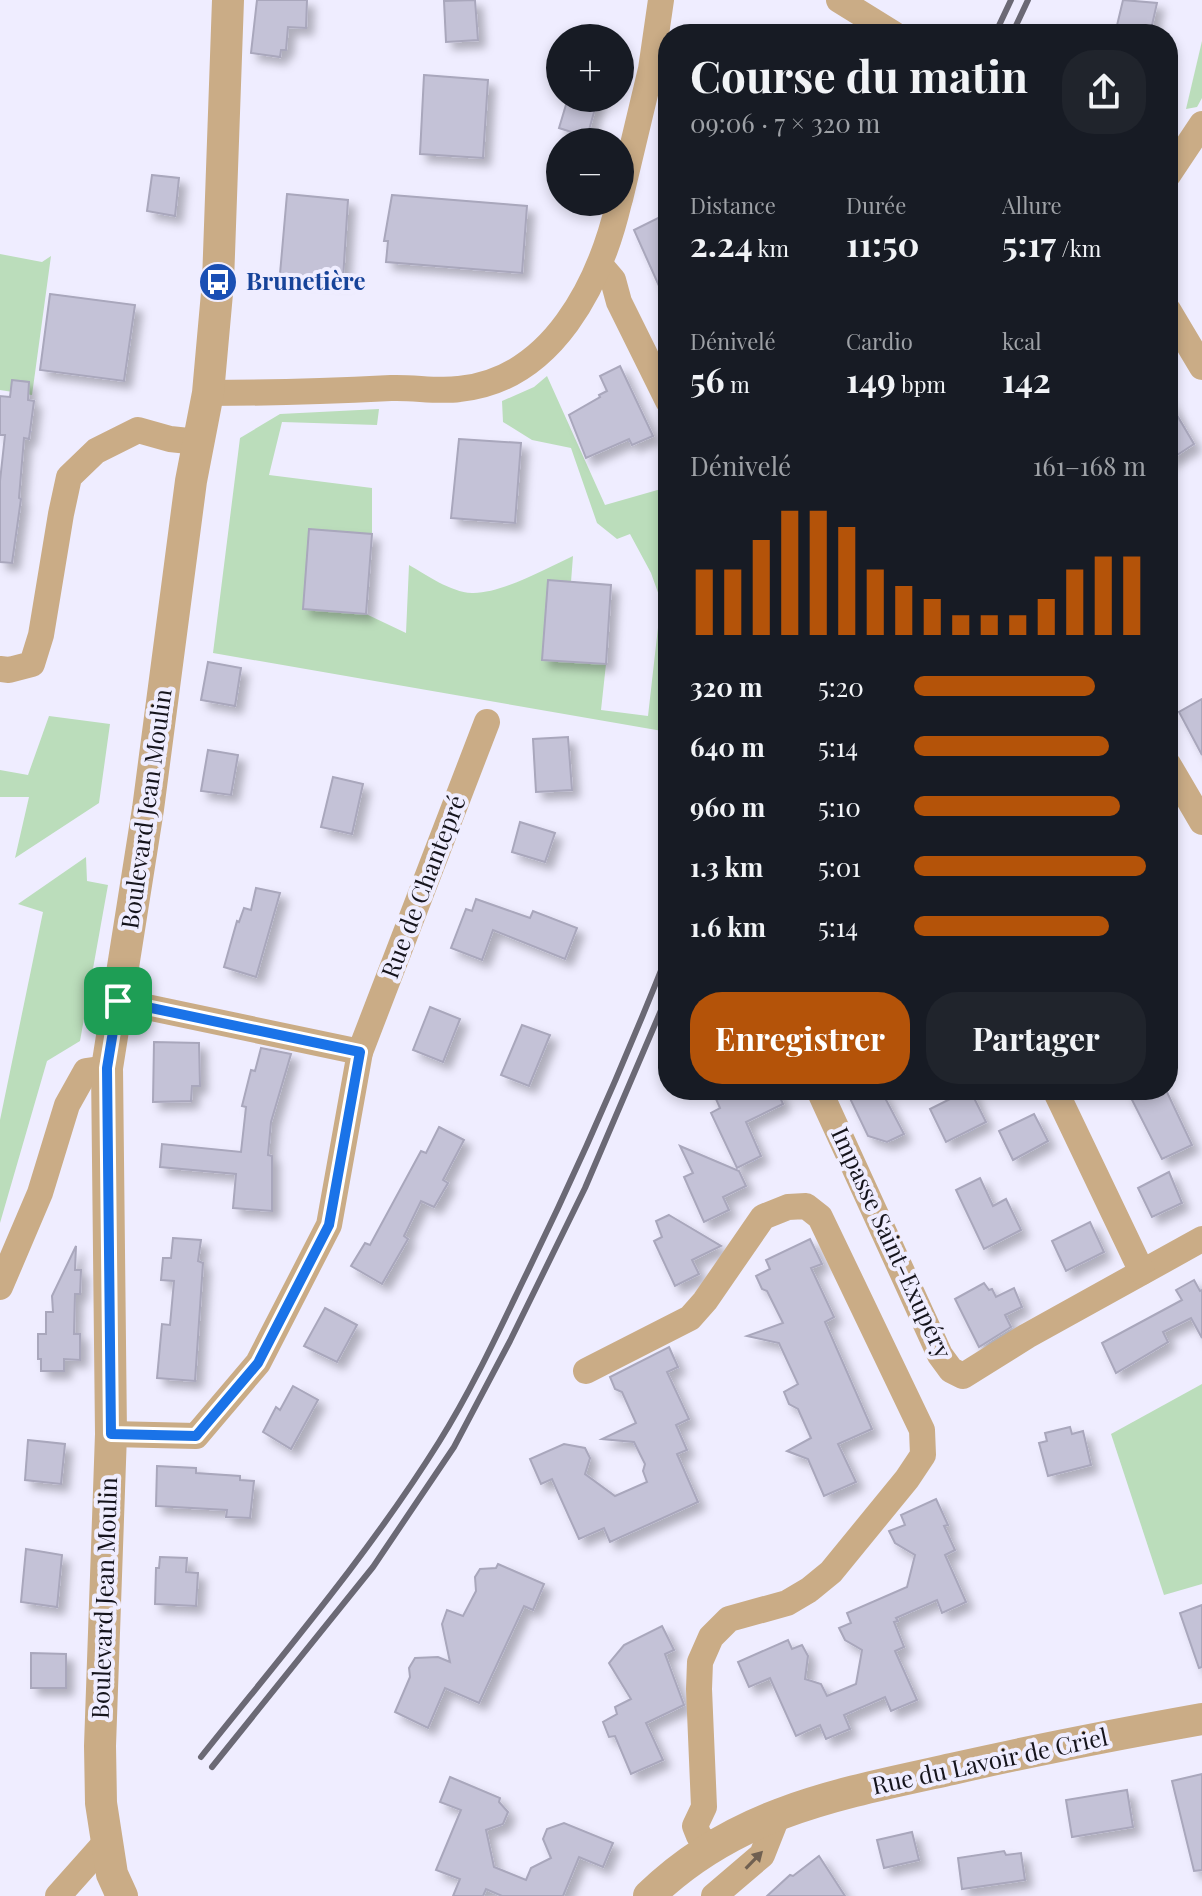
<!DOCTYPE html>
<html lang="fr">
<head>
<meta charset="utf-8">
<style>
  :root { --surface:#171b24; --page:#20242c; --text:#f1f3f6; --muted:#9ea1a6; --accent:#b45309 }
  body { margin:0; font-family:"Playfair Display",serif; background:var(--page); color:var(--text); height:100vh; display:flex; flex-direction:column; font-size:30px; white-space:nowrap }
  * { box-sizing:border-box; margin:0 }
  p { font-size:26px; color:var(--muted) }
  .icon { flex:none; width:44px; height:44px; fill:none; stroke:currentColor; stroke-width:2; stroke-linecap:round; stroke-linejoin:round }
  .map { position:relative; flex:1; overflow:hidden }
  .panel { position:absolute; left:658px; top:24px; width:520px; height:1076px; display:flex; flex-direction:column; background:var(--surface); border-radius:32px; box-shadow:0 4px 12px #0003 }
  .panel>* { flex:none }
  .buttons { position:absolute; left:546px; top:24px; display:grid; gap:16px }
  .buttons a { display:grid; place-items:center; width:88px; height:88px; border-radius:50%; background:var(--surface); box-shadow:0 4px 12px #0003; font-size:40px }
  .pin { position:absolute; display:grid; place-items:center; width:68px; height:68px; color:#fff; margin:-34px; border-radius:16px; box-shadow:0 4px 12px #0006 }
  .round { display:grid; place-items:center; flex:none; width:84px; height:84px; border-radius:32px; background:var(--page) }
  .overview { display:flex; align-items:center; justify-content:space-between; height:136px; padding:0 32px }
  h1 { font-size:44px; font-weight:700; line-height:60px }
  .stats { display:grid; grid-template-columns:repeat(3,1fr); gap:12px; height:136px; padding:8px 32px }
  .stats div { display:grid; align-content:center }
  .stats b { font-size:34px; font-weight:700 }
  .stats small { font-size:22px; font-weight:400 }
  .stats p { font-size:22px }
  .chart { height:224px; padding:16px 32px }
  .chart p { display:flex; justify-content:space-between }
  .chart svg { width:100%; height:144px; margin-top:8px; stroke:var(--accent); stroke-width:6 }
  .button { display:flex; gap:16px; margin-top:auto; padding:16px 32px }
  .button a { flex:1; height:92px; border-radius:32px; background:var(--accent); color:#fff; font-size:32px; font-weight:700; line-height:92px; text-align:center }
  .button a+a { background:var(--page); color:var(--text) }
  ul { padding:0 32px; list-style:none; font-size:26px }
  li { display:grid; grid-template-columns:128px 96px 1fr; align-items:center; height:60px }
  li i { height:20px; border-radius:10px; background:var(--accent) }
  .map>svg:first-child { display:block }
  .green { fill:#bdb }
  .building { fill:#c4c2d7; stroke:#a9a7bc; stroke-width:2; filter:url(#shadow) }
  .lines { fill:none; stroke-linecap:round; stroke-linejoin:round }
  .minor { stroke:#caac86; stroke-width:26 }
  .tertiary { stroke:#caac86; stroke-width:32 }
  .rail { stroke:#6b6975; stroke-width:6 }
  .oneway { fill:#706051 }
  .route-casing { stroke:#fff; stroke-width:16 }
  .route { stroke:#1a73e8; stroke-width:10 }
  .labels { text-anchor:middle; stroke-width:8; stroke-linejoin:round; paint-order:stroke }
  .transit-label { font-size:24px; font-weight:bold; fill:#164399; stroke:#efedff; text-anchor:start }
  .street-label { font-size:24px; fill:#15141c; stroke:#efedff }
</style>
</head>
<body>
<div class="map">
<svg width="1202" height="1896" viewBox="0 0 1202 1896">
  <defs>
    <filter id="shadow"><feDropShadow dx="7" dy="7" stdDeviation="4" flood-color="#0004"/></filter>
  </defs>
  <rect width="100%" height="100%" fill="#efedff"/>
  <g class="green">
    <path d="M1202,41v57l-5,9 -11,2z"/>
    <path d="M0,254l42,8 9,-6 -19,139 -32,-5z"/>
    <path d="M547,376l58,129 63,-18v245l-455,-79 27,-215 40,-24 99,-5 -2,16 -95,-3 -13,53 103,13v46l-63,-5 -6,80 63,5 40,19 3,-68c18,10 41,27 63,28 29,1 75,-25 101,-37l-2,26 -23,-1 -6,79 64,4 -5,46 47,6 13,-115 -10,-28 -21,-39 -13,5 -20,-16 -26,-75 -39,-8 -29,-18 -1,-21 32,-14z"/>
    <path d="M49,716l61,8 -11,79 -84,55 14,-61h-29v-27l28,5z"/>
    <path d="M86,857l1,24 21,4 -28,156 -33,20 -47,162v-103l43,-208 -25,-8z"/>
    <path d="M1202,1384v200l-38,11 -53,-161z"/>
  </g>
  <g class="building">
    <path d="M257,0h50l-1,28 -18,-1 -2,23h-5l-1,7 -29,-4z"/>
    <path d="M475,0l3,40 -32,2 -2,-41z"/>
    <path d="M1123,0l34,3 -7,31h-35z"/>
    <path d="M424,75l64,5 -5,78 -63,-4z"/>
    <path d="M568,98h30l-11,39 -28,-9z"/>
    <path d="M152,175l27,3 -4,38 -28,-5z"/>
    <path d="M287,194l61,6 -5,79 -63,-5z"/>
    <path d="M392,195l135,11 -5,67 -136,-11 2,-21h-4z"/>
    <path d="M662,216l6,14v76l-34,-76z"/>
    <path d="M50,294l85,11 -11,76 -84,-11z"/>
    <path d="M620,366l33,70 -21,9 -3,-6 -43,19 -17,-43 31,-18 -1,-2 8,-4 -7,-15z"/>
    <path d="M12,380l17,2 -1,18 6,1 -5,38 -5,-1 -5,60 2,1 -9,64 -12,-1v-81l5,-46h-5v-39l10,1z"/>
    <path d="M1168,400l26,44 -26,17z"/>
    <path d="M459,439l62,4 -6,80 -64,-5z"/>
    <path d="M309,529l63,5 -6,80 -63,-5z"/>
    <path d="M548,580l63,5 -5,79 -64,-4z"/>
    <path d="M208,662l33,6 -6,38 -34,-6z"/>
    <path d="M1202,699v56l-23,-43z"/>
    <path d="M568,737l4,53 -36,2 -3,-53z"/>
    <path d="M208,750l30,5 -7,40 -30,-4z"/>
    <path d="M333,777l30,7 -11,50 -31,-7z"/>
    <path d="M520,822l35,11 -10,29 -33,-10z"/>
    <path d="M256,888l24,5 -24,84 -32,-10 13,-46 2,1 5,-14 7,2z"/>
    <path d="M476,899l54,19 3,-7 44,17 -12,31 -72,-29 -11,30 -31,-12 15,-39 6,2z"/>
    <path d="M430,1007l30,12 -17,43 -30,-12z"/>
    <path d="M522,1025l28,10 -21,51 -28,-11z"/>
    <path d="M154,1042l45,1 1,43h-8l-1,15 -38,1z"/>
    <path d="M261,1048l30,6 -20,68 -3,33 4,1v55l-39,-3 3,-34 -76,-7 2,-23 79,8 5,-45 -4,-1 9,-36 4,1z"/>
    <path d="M712,1090h65l6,14 -37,18 15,34 -24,12 -26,-55 9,-5z"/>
    <path d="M846,1090h32l3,7 3,-1 20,38 -17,8 -19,-6z"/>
    <path d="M968,1090h2l16,32 -40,20 -16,-33z"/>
    <path d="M1127,1090h39l26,55 -30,14z"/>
    <path d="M1034,1114l14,27 -35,19 -14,-29z"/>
    <path d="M439,1127l25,13 -21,40 5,3 -14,24 -13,-6 -17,35 4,3 -26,45 -31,-18 14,-23 5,2 51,-94 5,2z"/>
    <path d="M680,1146l59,25 7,15 -23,11 6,13 -25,12 -20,-45 9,-4z"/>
    <path d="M1169,1172l13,31 -30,14 -14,-29z"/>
    <path d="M980,1178l13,28 13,-7 15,31 -37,19 -28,-59z"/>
    <path d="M669,1215l52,31 -29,14 7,14 -24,12 -21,-45 8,-4 -6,-16z"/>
    <path d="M1090,1222l14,30 -38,19 -14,-30z"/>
    <path d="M173,1238l28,2 -3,21 5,2 -8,118 -38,-3 5,-54 8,1 4,-44 -13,-1 2,-22h8z"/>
    <path d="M810,1239l12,25 -11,4 23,49 -9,5 47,107 -34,15 18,38 -32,14 -16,-37 -21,-8 24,-13 -13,-29 -9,-5 -5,-12 14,-8 -19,-41 -32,-7 36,-13 -16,-32 -5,-2 -6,-13 14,-7 -4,-9z"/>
    <path d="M76,1246l-1,24h6l-1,24h-5l-1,40h6v26l-16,-1v12h-23v-12h-3v-25h8v-22h7l-1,-16z"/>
    <path d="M1194,1280l6,11 2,-1v48l-11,-20 -28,14 5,10 -52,31 -14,-30 80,-43 -6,-10z"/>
    <path d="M984,1283l5,7 3,-1 4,8 18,-9 8,19 -17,8 6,12 -32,20 -24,-48z"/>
    <path d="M325,1308l32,17 -20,37 -33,-16z"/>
    <path d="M669,1347l9,20 -11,5 22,47 -13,6 11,25 -10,4 21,48 -88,40 -6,-14 -25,11 -27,-60 -11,5 -11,-25 34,-15 21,4 5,10 -5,16 30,22 32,-14 -4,-11 2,-7 -11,-22 -32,-3 34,-16 -14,-31 -7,-3 -5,-12z"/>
    <path d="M293,1386l25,14 -27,49 -28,-17 13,-25 4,3z"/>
    <path d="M1070,1427l2,7 11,-3 8,34 -43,11 -9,-33 8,-2 -2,-8z"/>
    <path d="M28,1440l37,4 -4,40 -36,-4z"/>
    <path d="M157,1466l39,2v5l44,3v4l14,1 -4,37 -24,-1 1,-7 -71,-4z"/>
    <path d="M936,1499l12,26 -4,1 11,24 -10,5 21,47 -24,11 -5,-13 -41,18 2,3 -4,1 10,25 -9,4 22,49 -26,11 -6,-14 -41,18 6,14 -24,10 -6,-14 -24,11 -26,-58 -21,9 -11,-25 50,-22 4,9 10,-4 6,11 -3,23 16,5 6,12 29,-12 6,-34 -17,-10 -6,-12 12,-5 -4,-10 60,-26 8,-32 -20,-12 -6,-12 16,-6 -4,-10z"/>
    <path d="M26,1549l36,6 -5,52 -36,-5z"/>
    <path d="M160,1557l27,1 -1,14 12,1 -2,33 -41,-2 1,-36h3z"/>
    <path d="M498,1564l46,20 -11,26 -9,-4 -45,97 -34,-15 -17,40 -33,-16 15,-35 -1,-9 6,-10 23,-1 12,5 -8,-38 5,-14 16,6 13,-25 -1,-14 5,-8 16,-1z"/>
    <path d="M1202,1605v62l-3,1 -19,-55z"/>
    <path d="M662,1626l12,24 -9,4 19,51 -38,18 17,37 -32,14 -16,-38 -6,1 -6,-15 14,-8 -2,-7 16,-8 -22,-36 15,-18z"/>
    <path d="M31,1653l35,1v34h-35z"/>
    <path d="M1202,1774v96l-8,1 -22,-90z"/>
    <path d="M450,1777l50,21 -1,4 9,10 -5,12 -17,6 8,37 32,13 5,-12 20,-10 -8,-19 4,-10 17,-6 49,20 -10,24 -24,-10 -16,39h-61l-16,-7 -3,7h-30l7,-17 -24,-9 25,-60 -21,-8z"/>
    <path d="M1127,1790l6,37 -61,10 -6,-37z"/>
    <path d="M912,1832l7,28 -35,8 -7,-28z"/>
    <path d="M1004,1851l2,4 15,-2 4,27 -63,9 -4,-31z"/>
    <path d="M819,1856l26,40h-78l23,-21 3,1z"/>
  </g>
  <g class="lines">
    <g class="minor">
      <path d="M839,0l55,34"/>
      <path d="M1168,175l34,-51"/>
      <path d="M620,199l31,-130 10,-69"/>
      <path d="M601,266l12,14 6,22 49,99"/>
      <path d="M1168,310l34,57"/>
      <path d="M208,393c61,0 122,-2 183,-5 23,-1 46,4 68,1 94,-9 141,-106 160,-187"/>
      <path d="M0,669l9,1 23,-6 9,-29 20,-121 8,-37 27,-26 42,-21 32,9 28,3"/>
      <path d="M1168,764l34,58"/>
      <path d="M360,1052l127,-330"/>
      <path d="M819,1090l121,265 11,15 12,6 64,-40 175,-97"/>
      <path d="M1055,1090l87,182"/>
      <path d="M0,1287l40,-94 27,-88 19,-34 21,-3"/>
      <path d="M586,1371l104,-53 15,-17 58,-84 25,-10 18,-1 14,11 102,213 1,25 -16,24 -76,93 -22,18 -22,13 -58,16 -18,18 -11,25 -1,27 5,118 -9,19 4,10 11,10"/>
      <path d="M111,1434l85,2 62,-73 71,-138 31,-173 -242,-51"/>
      <path d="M58,1896l49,-55"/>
      <path d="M714,1896l48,-41 17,-43"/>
    </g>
    <g class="tertiary">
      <path d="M122,1896l-10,-22 -11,-71 -1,-57 11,-312 -4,-366 41,-259 43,-328 17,-88 10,-111 10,-282"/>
      <path d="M649,1896c86,-84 189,-102 303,-127 83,-19 166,-35 250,-50"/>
    </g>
    <g class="rail">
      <path d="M995,34l16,-34"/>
      <path d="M1012,34l16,-34"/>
      <path d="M201,1757c82,-103 168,-203 238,-315 32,-51 58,-107 84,-161 53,-108 101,-217 145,-328"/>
      <path d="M212,1767l161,-200 81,-120 56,-106 75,-153 83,-194"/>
    </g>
  </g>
  <defs><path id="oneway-solid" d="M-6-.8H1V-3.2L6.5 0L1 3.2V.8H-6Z" transform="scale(2)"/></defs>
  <use class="oneway" href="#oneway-solid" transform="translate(754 1860) rotate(-46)"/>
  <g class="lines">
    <defs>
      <path id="route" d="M118,1001l242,51 -31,173 -71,138 -62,73 -85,-2 -4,-366z"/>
    </defs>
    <use href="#route" class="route-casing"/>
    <use href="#route" class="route"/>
  </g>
  <defs>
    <symbol id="bus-disc" viewBox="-11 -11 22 22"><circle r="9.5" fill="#1a4fb4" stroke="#efedff"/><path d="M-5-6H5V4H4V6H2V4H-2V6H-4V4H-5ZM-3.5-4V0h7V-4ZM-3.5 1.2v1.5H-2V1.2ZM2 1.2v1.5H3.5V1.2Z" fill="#fff"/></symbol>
  </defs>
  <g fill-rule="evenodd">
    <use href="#bus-disc" x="196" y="260" width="44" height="44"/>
  </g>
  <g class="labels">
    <g class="transit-label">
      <text x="246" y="290">Brunetière</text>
    </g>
    <g class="street-label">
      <text transform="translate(147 809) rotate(-82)" y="8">Boulevard Jean Moulin</text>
      <text transform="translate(424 887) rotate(-69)" y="8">Rue de Chantepré</text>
      <text transform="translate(891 1243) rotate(65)" y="8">Impasse Saint-Exupéry</text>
      <text transform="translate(105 1598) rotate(-88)" y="8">Boulevard Jean Moulin</text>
      <text transform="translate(990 1762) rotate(-12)" y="8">Rue du Lavoir de Criel</text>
    </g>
  </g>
</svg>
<div class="buttons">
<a>+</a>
<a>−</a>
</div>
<div class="pin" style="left:118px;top:1001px;background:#1e9e55"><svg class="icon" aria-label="arrive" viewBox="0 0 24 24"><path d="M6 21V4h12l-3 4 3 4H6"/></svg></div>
<section class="panel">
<div class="overview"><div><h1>Course du matin</h1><p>09:06 · 7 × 320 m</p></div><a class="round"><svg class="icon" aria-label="share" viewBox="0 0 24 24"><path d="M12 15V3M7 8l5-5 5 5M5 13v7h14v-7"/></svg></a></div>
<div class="stats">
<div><p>Distance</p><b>2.24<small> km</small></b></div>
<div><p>Durée</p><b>11:50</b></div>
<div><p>Allure</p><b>5:17<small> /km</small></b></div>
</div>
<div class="stats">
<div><p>Dénivelé</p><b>56<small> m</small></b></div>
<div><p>Cardio</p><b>149<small> bpm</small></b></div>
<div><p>kcal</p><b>142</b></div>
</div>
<div class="chart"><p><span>Dénivelé</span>161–168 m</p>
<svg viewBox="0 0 160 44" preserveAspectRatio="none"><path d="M5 44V24M15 44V24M25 44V15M35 44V6M45 44V6M55 44V11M65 44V24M75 44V29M85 44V33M95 44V38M105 44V38M115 44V38M125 44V33M135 44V24M145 44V20M155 44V20"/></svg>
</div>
<ul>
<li><b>320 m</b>5:20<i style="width:78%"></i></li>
<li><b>640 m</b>5:14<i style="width:84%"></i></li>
<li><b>960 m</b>5:10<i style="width:89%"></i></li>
<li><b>1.3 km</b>5:01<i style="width:100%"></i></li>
<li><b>1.6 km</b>5:14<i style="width:84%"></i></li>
</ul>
<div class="button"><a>Enregistrer</a><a>Partager</a></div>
</section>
</div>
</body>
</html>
